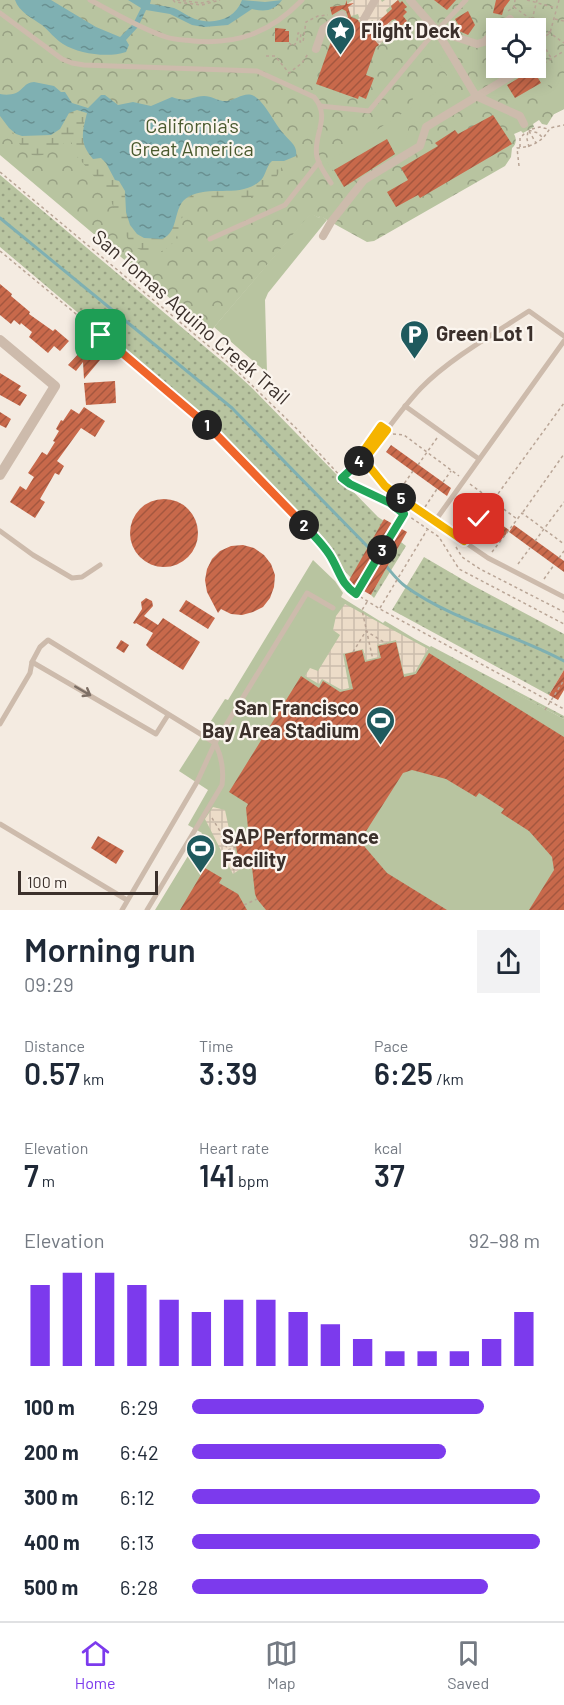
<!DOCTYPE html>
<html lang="en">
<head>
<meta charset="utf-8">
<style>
  :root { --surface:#fff; --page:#f2f2f3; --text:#1f2937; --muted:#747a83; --line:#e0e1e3; --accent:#7c3aed }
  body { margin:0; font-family:Barlow,sans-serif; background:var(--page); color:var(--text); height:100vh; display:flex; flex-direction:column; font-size:22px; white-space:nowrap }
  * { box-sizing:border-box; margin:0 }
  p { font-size:20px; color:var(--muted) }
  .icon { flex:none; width:33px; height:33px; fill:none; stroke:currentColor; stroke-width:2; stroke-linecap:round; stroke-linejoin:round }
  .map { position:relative; height:910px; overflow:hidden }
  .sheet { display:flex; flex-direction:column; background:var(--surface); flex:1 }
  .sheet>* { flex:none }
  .tools { position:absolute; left:486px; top:18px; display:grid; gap:12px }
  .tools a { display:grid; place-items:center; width:60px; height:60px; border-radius:0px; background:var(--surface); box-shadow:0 3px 15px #0003; font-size:30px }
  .scale { position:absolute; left:18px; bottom:15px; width:140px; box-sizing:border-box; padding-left:6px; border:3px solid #3b302b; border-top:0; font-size:16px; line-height:21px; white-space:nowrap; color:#3b302b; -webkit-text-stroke:4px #fbf5ee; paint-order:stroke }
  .pin { position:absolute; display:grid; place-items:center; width:51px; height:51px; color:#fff; margin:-26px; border-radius:12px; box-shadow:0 3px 9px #0006 }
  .km { position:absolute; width:30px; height:30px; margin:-15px; border-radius:50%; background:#222; color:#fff; font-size:16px; line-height:30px; text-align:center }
  .round { display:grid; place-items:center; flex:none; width:63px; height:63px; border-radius:0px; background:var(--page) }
  .overview { display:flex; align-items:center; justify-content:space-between; height:102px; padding:0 24px }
  h1 { font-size:33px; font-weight:600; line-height:45px }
  .metrics { display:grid; grid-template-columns:repeat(3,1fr); gap:9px; height:102px; padding:6px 24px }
  .metrics div { display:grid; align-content:center }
  .metrics b { font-size:30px; font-weight:600 }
  .metrics small { font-size:16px; font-weight:400 }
  .metrics p { font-size:16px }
  .chart { height:168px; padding:12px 24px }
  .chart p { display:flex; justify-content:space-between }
  .chart svg { width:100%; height:108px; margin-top:6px; stroke:var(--accent); stroke-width:6 }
  ul { padding:0 24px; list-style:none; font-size:20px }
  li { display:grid; grid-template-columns:96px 72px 1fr; align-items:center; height:45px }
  li i { height:15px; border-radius:8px; background:var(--accent) }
  .menu { display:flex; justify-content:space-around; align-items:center; height:84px; border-top:2px solid var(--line); background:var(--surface); font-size:16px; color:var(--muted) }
  .menu a { display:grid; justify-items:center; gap:3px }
  .menu .selected { color:var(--accent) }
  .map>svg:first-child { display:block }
  .grass { fill:url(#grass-dots) }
  .forest { fill:url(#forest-crowns); fill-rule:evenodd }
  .wetland { fill:url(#wetland-marsh) }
  .garden { fill:#b8c4a0 }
  .plaza { fill:url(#plaza-grid) }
  .water { fill:url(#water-ripples) }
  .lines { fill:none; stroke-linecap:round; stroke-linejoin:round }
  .stream { stroke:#7fb0b2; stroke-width:3 }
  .building { fill:url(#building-hatch) }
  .path { stroke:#b9a596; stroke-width:1.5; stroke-dasharray:3 3; stroke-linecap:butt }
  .service { stroke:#cdbbac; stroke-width:5 }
  .pedestrian { stroke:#cdbbac; stroke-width:8 }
  .minor { stroke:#cdbbac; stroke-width:10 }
  .oneway { stroke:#7d6f65 }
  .split-1-casing { stroke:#fff; stroke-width:12 }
  .split-2-casing { stroke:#fff; stroke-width:12 }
  .split-3-casing { stroke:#fff; stroke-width:12 }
  .split-4-casing { stroke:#fff; stroke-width:12 }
  .split-5-casing { stroke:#fff; stroke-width:12 }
  .split-6-casing { stroke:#fff; stroke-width:12 }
  .split-1 { stroke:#f0652b; stroke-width:8 }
  .split-2 { stroke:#f0652b; stroke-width:8 }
  .split-3 { stroke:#22a559; stroke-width:8 }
  .split-4 { stroke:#22a559; stroke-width:8 }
  .split-5 { stroke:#f5b400; stroke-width:8 }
  .split-6 { stroke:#f5b400; stroke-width:8 }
  .labels { text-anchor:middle; stroke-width:4.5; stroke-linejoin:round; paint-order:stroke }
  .poi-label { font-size:20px; font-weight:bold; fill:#3b302b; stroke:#fbf5ee; text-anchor:start }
  .park-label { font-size:20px; fill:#4a5a2e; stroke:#fbf5ee }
  .street-label { font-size:20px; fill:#3b302b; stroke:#fbf5ee }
</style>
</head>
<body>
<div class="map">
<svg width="564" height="910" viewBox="0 0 564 910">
  <defs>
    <pattern id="grass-dots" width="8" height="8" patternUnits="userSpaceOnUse" patternTransform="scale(1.5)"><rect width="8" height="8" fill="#b8c4a0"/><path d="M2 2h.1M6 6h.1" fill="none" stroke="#97a083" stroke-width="1.8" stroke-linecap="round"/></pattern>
    <pattern id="forest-crowns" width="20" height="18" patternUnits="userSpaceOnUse" patternTransform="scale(1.5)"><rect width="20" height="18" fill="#b8c4a0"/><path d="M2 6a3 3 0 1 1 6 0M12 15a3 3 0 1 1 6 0" fill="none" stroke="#97a083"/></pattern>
    <pattern id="wetland-marsh" width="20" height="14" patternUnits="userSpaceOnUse" patternTransform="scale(1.5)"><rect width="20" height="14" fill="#b8c4a0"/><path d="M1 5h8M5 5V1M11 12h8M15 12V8" fill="none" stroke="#97a083"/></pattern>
    <pattern id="plaza-grid" width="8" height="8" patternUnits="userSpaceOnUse" patternTransform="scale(1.5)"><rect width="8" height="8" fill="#ecdcc8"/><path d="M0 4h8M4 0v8" fill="none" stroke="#cbbdac"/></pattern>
    <pattern id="water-ripples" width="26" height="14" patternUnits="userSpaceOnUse" patternTransform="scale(1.5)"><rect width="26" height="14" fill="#7fb0b2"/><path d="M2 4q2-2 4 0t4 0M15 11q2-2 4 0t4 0" fill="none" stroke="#699091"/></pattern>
    <pattern id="building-hatch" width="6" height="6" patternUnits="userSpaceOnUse" patternTransform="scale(1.5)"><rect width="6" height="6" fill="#c8694b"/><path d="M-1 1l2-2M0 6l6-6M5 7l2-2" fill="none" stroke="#a4573f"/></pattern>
  </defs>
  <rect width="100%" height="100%" fill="#f4ebe1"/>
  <g class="grass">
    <path d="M0,175l229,192 22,20 127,130 6,4 -33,57 -112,-124 -48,-46 -191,-161z"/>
    <path d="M401,542l5,4 -32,52 -3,-3z"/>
    <path d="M424,557l48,28 92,49v36l-15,25 -157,-85z"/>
    <path d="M431,646l133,70v3l-135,-71z"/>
  </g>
  <path class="forest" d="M0,0h564v109l-10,5 -7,11 -5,-1 -3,-4 -6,4 1,3 -11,6 -2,-2 -7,3c3,5 2,11 -2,14l-1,9 -6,9 -131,75 -7,1 -47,-26 -1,2 -8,-4 -101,118 -210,-177zM496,28h40v40h-40z"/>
  <path class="wetland" d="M75,110l12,3 -4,14 32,53h4c4,7 6,11 6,19l31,38 7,2 11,-14 3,-14 5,-8 5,-6 21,-5 37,-2 17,-11 6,-15 4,-3h12c-22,56 -45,28 -87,41 -24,8 -9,37 -35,49 -10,4 -23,0 -30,-7 -11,-12 -15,-31 -22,-45 -8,-14 -18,-25 -28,-37 -2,-3 -7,-7 -9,-10 -1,-3 -1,-6 -1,-9l-3,-2 -6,3 2,4c-6,5 -7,4 -14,4 -5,1 -9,4 -14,4 -13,-1 -22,-19 -28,-28l7,6z"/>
  <g class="garden">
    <path d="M436,41l3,1 5,7 -3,9c3,5 10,9 11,15 4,15 -27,21 -32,33 -2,4 0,9 0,14l-11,6 -5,23 -8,6 -10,-16 -53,32 -6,-9 85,-55 1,-12 20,-7 14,-13 -13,-18 -10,-5 5,-6z"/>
    <path d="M564,81v28l-10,5 -9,-10 -13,-8 -3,-6 17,-8 4,7z"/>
    <path d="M311,213l8,5 1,-3 7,5 -59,73 -3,7 2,73 -53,-46z"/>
    <path d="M313,560l22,21 8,12 -2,4 42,26 2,-2 30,18 149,80v191h-409l47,-77 -14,-8 20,-35 -29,-19 46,-72 3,1z"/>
  </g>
  <g class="plaza">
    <path d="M353,0h28l1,2 3,-2h13l-12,10 4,10 5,7v3l-16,15 -7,-8 11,-9 -5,-6 -2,1 -4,-3 -4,3 -10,-3 1,-3 -1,-3 -7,2 -4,-12z"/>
    <path d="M345,604l83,45 -13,23 -11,2 -8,-34 -19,5 2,12 -13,3 -3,-11 -20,5 6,34 -7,2 -20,-11 -3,5 -14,-8 5,-8 8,3 22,-36 -7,-5 3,-14z"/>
    <path d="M213,807l12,3 4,19 5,15 5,26 -6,4 -28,-55z"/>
  </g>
  <g class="water">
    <path d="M15,0h36l45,27 24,10 13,-13 8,-16 -13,-8h23l-1,4c8,1 16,2 24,4 7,3 13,8 21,11 18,6 40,1 47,-19l23,2 17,-2c-8,11 -17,12 -30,9l-24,16 -24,2 -12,-2 -22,-11 -24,-4 -8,17 -12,13 3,5 -3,7c-18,6 -47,2 -63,-8 -8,-5 -14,-13 -21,-19 -10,-7 -23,-13 -27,-25z"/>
    <path d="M34,82l20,4 7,6h4l7,11 16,5 13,-13h4l13,10 15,-3 18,4 21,-9c15,6 18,0 32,-1 8,0 15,6 23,5 9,-1 18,-10 27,-5 10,5 21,28 29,37 6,8 15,12 13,23l-12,5h-12c-6,5 -6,15 -12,20 -21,18 -49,3 -72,16 -16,9 -8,35 -26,42l-18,-1 -7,-4 -7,-9 -4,-13 -1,-21 -6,-10 -4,-1 -9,-17 -5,-5 -8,1c-14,-16 -11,-26 -6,-46l-10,-3 -8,3 -9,16 -9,6 -29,1 -6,-2 -7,-6 -9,-12v-22c5,1 11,1 16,-1 8,-4 8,-10 18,-11z"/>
  </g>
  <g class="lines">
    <g class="stream">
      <path d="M0,218l232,190 137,140"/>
      <path d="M386,566c6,7 12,15 19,20 48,35 108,47 159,75"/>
    </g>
  </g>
  <g class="building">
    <path d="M347,0v4l7,-1 -6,4 3,10 7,3 1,2 4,3 5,-2 6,2 18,-16 -1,-3 7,-6 2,3 2,-2 5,6 -3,2 3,3 -4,4 4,5 -6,5 -6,-7 -3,1 -20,17 7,8 -3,2 -10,28 8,3 -8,21 -7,-3 -1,3 -42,-15 18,-51 11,-3 -2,-9 5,-4 -2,-6 -4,-2 -10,6 -2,-8 15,-2z"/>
    <path d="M434,0h22l-9,10z"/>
    <path d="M496,0h14l-6,8 -2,7 -9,-2z"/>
    <path d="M468,11l7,14 -7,10 -11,-5 2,-4 -4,-7z"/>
    <path d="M275,28l11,1 -1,2h4v11h-14z"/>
    <path d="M532,68l9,15 -26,15 -8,-13 20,-12z"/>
    <path d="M493,115l19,29 -92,54 -2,-3 -22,12 -9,-15 21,-12 -7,-12 37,-22 -3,-3 20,-13 3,4z"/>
    <path d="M387,139l8,15 -51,33 -10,-17z"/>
    <path d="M0,284l12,10 -1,2 19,16 -1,2 24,17 2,-2 14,12 -9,10 -6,-5 -6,7 -19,-16 3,-5 -11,-9 -1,2 -6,-5 -3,4 -11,-9z"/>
    <path d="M82,346l18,14 -16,19 -1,-17 -7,9 -8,-6 14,-15z"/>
    <path d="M0,373l21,13 -3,4 9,5 -7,11 -20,-11z"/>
    <path d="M115,381l1,22 -30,2 -2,-22z"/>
    <path d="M84,407l21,14 -10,16 -14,-9 -24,33 7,5 -5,9 -4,-2 -15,26 5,3 -10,16 -25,-16 10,-16 6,4 8,-13 -6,-4 14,-21 5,3 8,-13 -2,-1 6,-10 -3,-2 5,-9 2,1 8,-12 8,5z"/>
    <path d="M0,412l11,7 -5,9 -6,-3z"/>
    <path d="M391,445l60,43 -4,8 -61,-44z"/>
    <path d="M460,495l49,35 -5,7 -49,-35z"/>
    <circle cx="164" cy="533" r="34"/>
    <path d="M384,519l23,13 -36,63 -23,-13z"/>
    <path d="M514,525l50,36v11l-55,-40z"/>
    <path d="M243,545l11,3 10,7 7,9 4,11 -1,12 -4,11 -7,9 -10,5 -11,3 -11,-1 -10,-5 -3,4 -11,-21 -2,-12 2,-11 5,-10 8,-8 11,-5z"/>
    <path d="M146,598l6,3 1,5 -9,10 14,9 5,-7 37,24 -17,28 -33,-21 -4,-4 7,-12 -17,-10 -1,1 -2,-1 9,-14 -1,-7z"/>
    <path d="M186,600l29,18 -7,11 -29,-18z"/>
    <path d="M121,640l8,5 -5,8 -8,-5z"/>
    <path d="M396,642l8,35 12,-3 13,-21 135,84v173h-35l25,-40 -2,-13 -23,-26 -28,-18 3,-4 -25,-16 -3,4 -30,-18 -34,-9 -9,3 -40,63 1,10 23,27 60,37h-181l-9,-11 -2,-5 -3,-27 -9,1 -6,-16 -2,-12 14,-2 -3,-30 2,-4 -19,-12 72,-116 18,12 4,-7 17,11 13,-3 -8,-35 17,-4 3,12 16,-4 -3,-12z"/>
    <path d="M564,670v20l-6,10 -9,-5z"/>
    <path d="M98,836l26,15 -8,13 -25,-16z"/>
    <path d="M205,868l17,10 -3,5 19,11 9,16h-67z"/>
  </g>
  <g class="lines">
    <g class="path">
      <path d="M173,0l2,2 27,3 18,-5"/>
      <path d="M177,0l25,3 12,-3"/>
      <path d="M527,0l29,8"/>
      <path d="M514,7l50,36"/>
      <path d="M508,11l6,-4 1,-7"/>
      <path d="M555,19l9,2"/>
      <path d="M516,28l16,-8 5,-20"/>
      <path d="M540,39l11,19"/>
      <path d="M536,42l14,-9 9,-33"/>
      <path d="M289,43l4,3 4,-4 1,-9h3l-1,9h3l3,-20 12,-6 10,-1"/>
      <path d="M266,56h9l14,17 13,-10 6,-9"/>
      <path d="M535,71l3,-4 26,-16"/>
      <path d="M532,129l8,-2 8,2"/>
      <path d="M529,131l7,12"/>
      <path d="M520,147v-9l5,-5"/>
      <path d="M529,147l-2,-8 1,-9 10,3 5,5"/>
      <path d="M519,166l-2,-18c16,-1 26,-7 33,-20l14,-3"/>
      <path d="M0,172l229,191 69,67 44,48 8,7 40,18 49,34 20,32 105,55"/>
      <path d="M0,251l169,140 42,38 102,106 18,21 15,30 10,8"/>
      <path d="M393,434l11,1 55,41"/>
      <path d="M418,465l19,-27"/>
      <path d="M342,478l14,-13"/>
      <path d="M443,482l8,-11"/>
      <path d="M470,484l47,35"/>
      <path d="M401,488l12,-17"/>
      <path d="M425,507l12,-18"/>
      <path d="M406,511l-10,15 -40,68 24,15 184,100"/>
      <path d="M523,512l41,-58"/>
      <path d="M484,513l80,-110"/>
      <path d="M467,536l12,-17"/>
      <path d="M535,541l29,-39"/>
      <path d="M456,547l6,10 18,12 84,43"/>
      <path d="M492,552l30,-39 42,31"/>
      <path d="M559,558l5,-7"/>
      <path d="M518,564l12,-16"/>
      <path d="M544,579l10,-14"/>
      <path d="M367,602l-5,8 11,50"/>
      <path d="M380,608l47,-78"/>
      <path d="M353,652l13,-21 21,13"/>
      <path d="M545,710l19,-30"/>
      <path d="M212,818l11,18 11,35"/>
      <path d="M228,850l8,-3"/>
      <path d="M244,905l13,-6"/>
    </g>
    <g class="service">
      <path d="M90,0c25,13 49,28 76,37 8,3 18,3 27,4 45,4 78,-9 109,-41"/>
      <path d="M0,13l62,46 10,4 12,2 173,6 57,26c18,20 -2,39 3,60 2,9 9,18 14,26"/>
      <path d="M320,106l49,5 58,-70 39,-41"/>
      <path d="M210,239l75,-34 34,-43"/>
      <path d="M564,336l-35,-25c-34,22 -80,48 -108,77 -21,22 -38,48 -57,72l21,26 36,26 67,46 76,39"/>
      <path d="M405,406l74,53"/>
      <path d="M435,521l129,-180"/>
      <path d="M0,531l33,24 39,23 10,-1 18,-12"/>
      <path d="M32,662l124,72 12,-19"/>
      <path d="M0,724l30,-51 2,-11 8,-15 8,-7 167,103"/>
      <path d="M0,824l127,76"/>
      <path d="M122,910l75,-128 18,-39 92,-150 26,15"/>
      <path d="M147,910l75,-125c2,-15 0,-28 -7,-42"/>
    </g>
    <g class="pedestrian">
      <path d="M410,0l27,31 39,65 44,20 4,8"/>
      <path d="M364,19l11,-19"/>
      <path d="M499,28l11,-9"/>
      <path d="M437,31l40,13 7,-2 12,-11"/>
      <path d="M316,49l7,-20 19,-14"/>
      <path d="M323,236l8,-14 33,-42 56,-34 6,-19 98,-59"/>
    </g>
    <path class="minor" d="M0,340l55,46 -55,89"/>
  </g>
  <defs><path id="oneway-shaft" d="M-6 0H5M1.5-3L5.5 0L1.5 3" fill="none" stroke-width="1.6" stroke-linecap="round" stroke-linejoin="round" transform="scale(1.5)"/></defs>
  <use class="oneway" href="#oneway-shaft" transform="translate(83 691) rotate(30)"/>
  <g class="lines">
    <defs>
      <path id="split-1" d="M101,335l106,90"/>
      <path id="split-2" d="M207,425l97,100"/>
      <path id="split-3" d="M304,525c9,10 22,22 28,34 8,14 10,26 24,35l26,-44"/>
      <path id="split-4" d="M359,461l-1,2 -16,15 8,6 40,19 14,11 -22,36"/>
      <path id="split-5" d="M359,461l1,-5 21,-30 6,4 -23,30 21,26 16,12"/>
      <path id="split-6" d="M401,498l63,43 15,-22"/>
    </defs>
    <use href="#split-1" class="split-1-casing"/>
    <use href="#split-2" class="split-2-casing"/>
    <use href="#split-3" class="split-3-casing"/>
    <use href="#split-4" class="split-4-casing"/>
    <use href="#split-5" class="split-5-casing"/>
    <use href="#split-6" class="split-6-casing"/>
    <use href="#split-1" class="split-1"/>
    <use href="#split-2" class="split-2"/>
    <use href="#split-3" class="split-3"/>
    <use href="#split-4" class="split-4"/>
    <use href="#split-5" class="split-5"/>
    <use href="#split-6" class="split-6"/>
  </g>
  <defs>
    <symbol id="sight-pin" viewBox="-11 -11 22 30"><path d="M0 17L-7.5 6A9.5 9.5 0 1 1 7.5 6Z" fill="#1f5a5e" stroke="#fbf5ee"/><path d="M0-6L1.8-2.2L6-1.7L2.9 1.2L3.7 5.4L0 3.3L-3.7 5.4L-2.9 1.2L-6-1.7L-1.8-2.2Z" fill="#fff"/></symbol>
    <symbol id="parking-pin" viewBox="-11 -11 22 30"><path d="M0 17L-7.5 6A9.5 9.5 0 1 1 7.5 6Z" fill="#1f5a5e" stroke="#fbf5ee"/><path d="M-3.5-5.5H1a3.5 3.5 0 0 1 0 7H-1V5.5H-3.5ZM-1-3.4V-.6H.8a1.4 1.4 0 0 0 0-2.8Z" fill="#fff"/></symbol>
    <symbol id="stadium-pin" viewBox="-11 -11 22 30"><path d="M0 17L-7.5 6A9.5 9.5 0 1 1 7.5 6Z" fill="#1f5a5e" stroke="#fbf5ee"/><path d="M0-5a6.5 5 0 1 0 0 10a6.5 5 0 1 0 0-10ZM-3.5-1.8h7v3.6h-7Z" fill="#fff"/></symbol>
  </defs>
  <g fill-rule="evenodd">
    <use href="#sight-pin" x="324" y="14" width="33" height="45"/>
    <use href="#parking-pin" x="398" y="318" width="33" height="45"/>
    <use href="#stadium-pin" x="364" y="704" width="33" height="45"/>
    <use href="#stadium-pin" x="184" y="832" width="33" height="45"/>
  </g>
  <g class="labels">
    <g class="poi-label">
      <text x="361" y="38">Flight Deck</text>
      <text x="436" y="341">Green Lot 1</text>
      <text x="359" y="715" text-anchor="end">San Francisco<tspan x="359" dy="23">Bay Area Stadium</tspan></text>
      <text x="222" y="844">SAP Performance<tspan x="222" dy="23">Facility</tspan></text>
    </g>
    <g class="park-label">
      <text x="192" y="133">California's<tspan x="192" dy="23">Great America</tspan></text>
    </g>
    <g class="street-label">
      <text transform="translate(191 317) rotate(41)" y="7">San Tomas Aquino Creek Trail</text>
    </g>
  </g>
</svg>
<div class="tools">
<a><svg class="icon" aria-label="locate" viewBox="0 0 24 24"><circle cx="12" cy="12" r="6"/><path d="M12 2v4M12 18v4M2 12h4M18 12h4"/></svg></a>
</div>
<div class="scale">100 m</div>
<div class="pin" style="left:101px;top:335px;background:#1e9e55"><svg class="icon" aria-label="arrive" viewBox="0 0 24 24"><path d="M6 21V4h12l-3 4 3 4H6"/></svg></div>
<div class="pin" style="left:479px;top:519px;background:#d93025"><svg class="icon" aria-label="check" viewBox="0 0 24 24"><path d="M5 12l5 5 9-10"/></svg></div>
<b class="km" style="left:207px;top:425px">1</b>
<b class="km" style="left:304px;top:525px">2</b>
<b class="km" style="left:382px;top:550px">3</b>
<b class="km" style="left:359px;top:461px">4</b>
<b class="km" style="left:401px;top:498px">5</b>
</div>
<section class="sheet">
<div class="overview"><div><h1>Morning run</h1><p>09:29</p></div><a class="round"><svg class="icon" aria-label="share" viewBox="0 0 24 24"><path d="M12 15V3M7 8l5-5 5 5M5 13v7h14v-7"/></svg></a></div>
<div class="metrics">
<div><p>Distance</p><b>0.57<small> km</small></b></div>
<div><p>Time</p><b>3:39</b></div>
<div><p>Pace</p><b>6:25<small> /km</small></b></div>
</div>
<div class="metrics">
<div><p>Elevation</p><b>7<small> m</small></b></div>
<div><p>Heart rate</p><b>141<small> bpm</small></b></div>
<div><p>kcal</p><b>37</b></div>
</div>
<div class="chart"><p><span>Elevation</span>92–98 m</p>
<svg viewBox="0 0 160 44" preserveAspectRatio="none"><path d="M5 44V11M15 44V6M25 44V6M35 44V11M45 44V17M55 44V22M65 44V17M75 44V17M85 44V22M95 44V27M105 44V33M115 44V38M125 44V38M135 44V38M145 44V33M155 44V22"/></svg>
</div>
<ul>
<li><b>100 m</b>6:29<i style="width:84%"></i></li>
<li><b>200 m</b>6:42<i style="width:73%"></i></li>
<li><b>300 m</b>6:12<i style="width:100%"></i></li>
<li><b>400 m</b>6:13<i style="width:100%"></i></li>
<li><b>500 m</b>6:28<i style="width:85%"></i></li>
</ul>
</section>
<nav class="menu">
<a class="selected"><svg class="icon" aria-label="home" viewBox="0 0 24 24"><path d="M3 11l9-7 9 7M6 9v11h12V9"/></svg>Home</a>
<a><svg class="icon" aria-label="map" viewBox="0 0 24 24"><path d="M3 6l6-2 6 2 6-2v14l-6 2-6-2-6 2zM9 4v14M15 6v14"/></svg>Map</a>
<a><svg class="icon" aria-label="saved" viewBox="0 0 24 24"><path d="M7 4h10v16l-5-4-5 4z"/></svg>Saved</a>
</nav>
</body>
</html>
